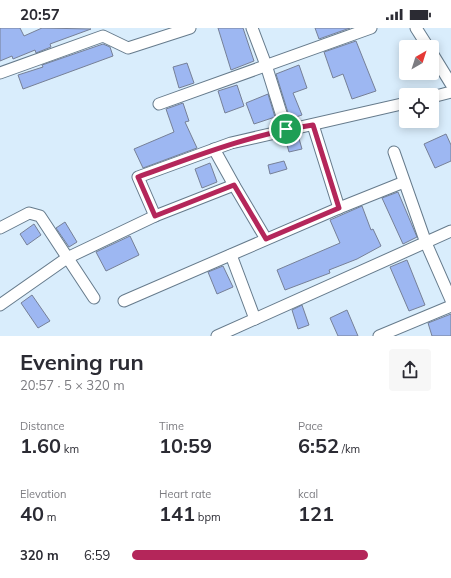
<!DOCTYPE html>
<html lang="en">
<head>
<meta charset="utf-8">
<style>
  :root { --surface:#fff; --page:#f7f7f7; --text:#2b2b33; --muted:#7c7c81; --accent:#b4265a }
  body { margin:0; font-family:Mulish,sans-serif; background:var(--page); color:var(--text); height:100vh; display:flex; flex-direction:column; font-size:15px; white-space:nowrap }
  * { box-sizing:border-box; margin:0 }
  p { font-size:13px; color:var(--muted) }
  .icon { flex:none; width:22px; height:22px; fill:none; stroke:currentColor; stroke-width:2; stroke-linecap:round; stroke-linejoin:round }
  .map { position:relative; height:308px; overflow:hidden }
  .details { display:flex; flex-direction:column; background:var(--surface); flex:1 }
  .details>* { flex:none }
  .needle { width:26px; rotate:39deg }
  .tools { position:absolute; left:399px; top:12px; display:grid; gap:8px }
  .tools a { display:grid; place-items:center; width:40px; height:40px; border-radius:4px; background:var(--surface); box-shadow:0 2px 10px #0003; font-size:20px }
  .pin { position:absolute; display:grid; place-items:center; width:34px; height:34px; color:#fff; margin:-17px; border:2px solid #fff; border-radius:50%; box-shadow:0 1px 4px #0007 }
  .round { display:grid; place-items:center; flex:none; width:42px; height:42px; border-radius:4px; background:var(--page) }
  .overview { display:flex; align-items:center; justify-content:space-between; height:68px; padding:0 20px }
  h1 { font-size:22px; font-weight:700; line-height:30px }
  .stats { display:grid; grid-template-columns:repeat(3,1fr); gap:6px; height:68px; padding:4px 20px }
  .stats div { display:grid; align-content:center }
  .stats b { font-size:20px; font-weight:700 }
  .stats small { font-size:11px; font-weight:400 }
  .stats p { font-size:11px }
  ul { padding:0 20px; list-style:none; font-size:13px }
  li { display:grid; grid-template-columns:64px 48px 1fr; align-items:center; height:30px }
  li i { height:10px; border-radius:5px; background:var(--accent) }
  .status { display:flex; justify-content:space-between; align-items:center; height:28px; padding:0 20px; background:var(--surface); direction:ltr }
  .status svg { height:11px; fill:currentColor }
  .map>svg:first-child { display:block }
  .building { fill:#9db7f2; stroke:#768097 }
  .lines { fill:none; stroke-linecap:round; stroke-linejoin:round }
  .minor-casing { stroke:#667b8c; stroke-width:13 }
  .minor { stroke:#fff; stroke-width:11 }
  .route-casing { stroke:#fff; stroke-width:8 }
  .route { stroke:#b4265a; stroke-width:5 }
</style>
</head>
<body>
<div class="status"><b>20:57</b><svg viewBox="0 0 49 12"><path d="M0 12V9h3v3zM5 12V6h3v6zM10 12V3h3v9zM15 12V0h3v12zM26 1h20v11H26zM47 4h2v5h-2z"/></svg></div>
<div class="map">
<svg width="451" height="308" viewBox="0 0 451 308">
  <rect width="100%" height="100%" fill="#d9edfc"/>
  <g class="building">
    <path d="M0,0h20l4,8 18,-8 49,1 -41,15 1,3 -15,6 -1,-3 -22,9 -1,-3 -12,5z"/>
    <path d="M218,0h25l11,33 -23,9z"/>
    <path d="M315,0h35l-31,11z"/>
    <path d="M356,13l20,50 -24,8 -9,-25 -10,4 -9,-26z"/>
    <path d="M103,16l7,3 3,9 -90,33 -5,-14 25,-8 -1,-2z"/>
    <path d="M187,35l7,20 -15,5 -6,-21z"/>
    <path d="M299,37l8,23 -14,5 9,22 -12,4 -14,-45z"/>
    <path d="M237,57l7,21 -19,7 -7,-22z"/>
    <path d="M268,66l7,23 -21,7 -8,-21z"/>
    <path d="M183,75l6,18 -4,1 12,26 -54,20 -9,-19 40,-17 -8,-23z"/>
    <path d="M446,106l5,11v16l-16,7 -11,-24z"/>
    <path d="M298,107l4,14 -13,3 -4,-14z"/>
    <path d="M284,133l3,8 -17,5 -2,-9z"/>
    <path d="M210,135l7,19 -15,6 -7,-19z"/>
    <path d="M398,164l19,45 -14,7 -21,-46z"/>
    <path d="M362,178l9,24 2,-1 8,17 -24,13 -28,11 1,3 -45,17 -8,-20 63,-27 -10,-23z"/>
    <path d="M65,194l12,20 -8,5 -13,-19z"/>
    <path d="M34,196l7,11 -14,10 -7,-11z"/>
    <path d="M130,208l9,19 -33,16 -10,-19z"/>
    <path d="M407,232l18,45 -16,6 -19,-44z"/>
    <path d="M223,238l10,21 -16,7 -9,-22z"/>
    <path d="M32,267l18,26 -12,7 -17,-25z"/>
    <path d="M302,277l7,20 -11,4 -6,-19z"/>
    <path d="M347,282l11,26h-20l-8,-18z"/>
    <path d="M451,286v22h-19l-4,-13z"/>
  </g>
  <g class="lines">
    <defs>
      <g id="minor">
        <path d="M252,0l14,37 20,64"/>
        <path d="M416,0l12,19"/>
        <path d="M432,25l19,31"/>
        <path d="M0,45l103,-37 25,12 62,-20"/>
        <path d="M432,69l19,-5"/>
        <path d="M159,76l212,-76"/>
        <path d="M313,97l26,83"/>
        <path d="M214,121l20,36"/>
        <path d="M394,124l32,91 25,57"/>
        <path d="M155,188l-17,-39 93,-34 175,-40"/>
        <path d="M0,200l29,-15 11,3 54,82"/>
        <path d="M231,227l24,64"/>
        <path d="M124,273l215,-93 65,-26"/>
        <path d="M0,277l67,-47 88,-42 79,-31 32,54"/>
        <path d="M217,308l234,-105"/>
        <path d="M379,308l72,-30"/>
      </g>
    </defs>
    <use href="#minor" class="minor-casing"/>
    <use href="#minor" class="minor"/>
  </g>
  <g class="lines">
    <defs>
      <path id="route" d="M313,97l26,83 -73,31 -32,-54 -79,31 -17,-39c58,-21 114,-43 175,-52z"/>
    </defs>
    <use href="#route" class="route-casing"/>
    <use href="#route" class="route"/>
  </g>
</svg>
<div class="tools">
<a><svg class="needle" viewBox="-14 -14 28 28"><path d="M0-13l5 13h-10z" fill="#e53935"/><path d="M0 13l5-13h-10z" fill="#7c7c81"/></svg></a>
<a><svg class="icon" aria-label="locate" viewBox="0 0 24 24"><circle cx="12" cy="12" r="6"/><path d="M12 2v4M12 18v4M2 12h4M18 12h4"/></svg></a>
</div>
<div class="pin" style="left:286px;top:101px;background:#1e9e55"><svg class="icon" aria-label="arrive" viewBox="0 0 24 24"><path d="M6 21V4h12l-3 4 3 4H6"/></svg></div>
</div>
<section class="details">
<div class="overview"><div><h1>Evening run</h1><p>20:57 · 5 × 320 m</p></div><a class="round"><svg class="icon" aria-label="share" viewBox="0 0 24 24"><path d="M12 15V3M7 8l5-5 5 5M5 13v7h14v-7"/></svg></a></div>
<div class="stats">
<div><p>Distance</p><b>1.60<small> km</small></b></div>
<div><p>Time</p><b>10:59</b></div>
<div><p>Pace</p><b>6:52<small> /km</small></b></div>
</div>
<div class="stats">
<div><p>Elevation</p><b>40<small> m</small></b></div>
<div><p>Heart rate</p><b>141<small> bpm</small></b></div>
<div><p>kcal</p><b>121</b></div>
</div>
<ul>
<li><b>320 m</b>6:59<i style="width:79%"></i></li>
</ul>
</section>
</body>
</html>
